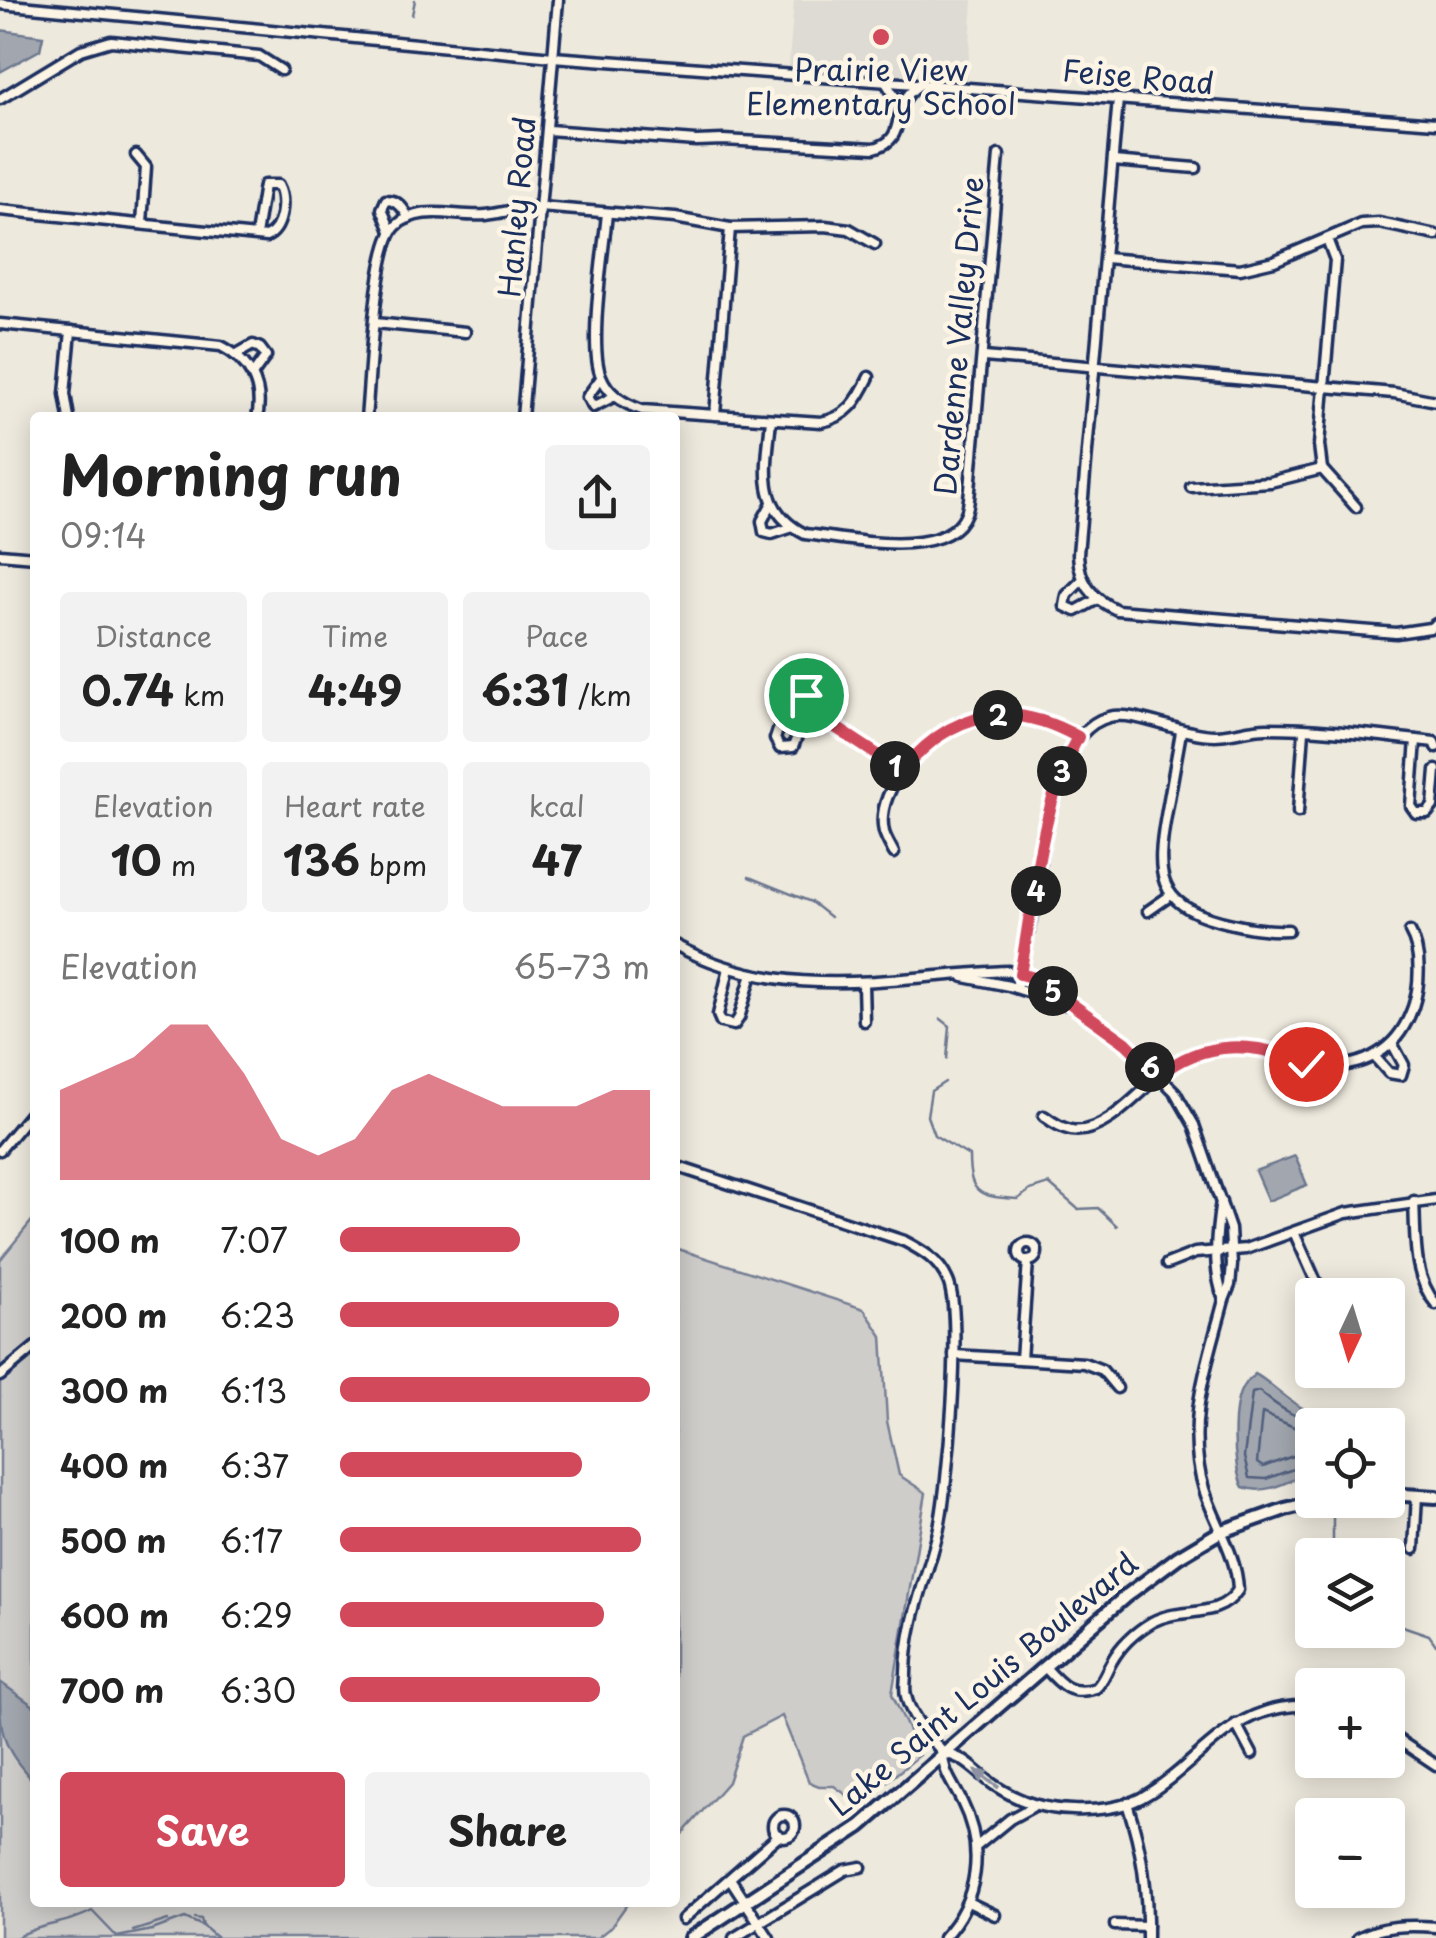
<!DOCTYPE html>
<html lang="en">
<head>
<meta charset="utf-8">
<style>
  :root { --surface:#fff; --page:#f2f2f2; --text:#222; --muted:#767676; --accent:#d1495b }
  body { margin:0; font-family:"Playpen Sans",sans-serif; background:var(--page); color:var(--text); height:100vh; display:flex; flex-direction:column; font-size:38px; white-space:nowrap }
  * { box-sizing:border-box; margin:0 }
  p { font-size:32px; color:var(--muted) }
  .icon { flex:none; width:55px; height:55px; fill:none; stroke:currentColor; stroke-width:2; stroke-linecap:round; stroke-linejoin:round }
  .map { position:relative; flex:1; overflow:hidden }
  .side { position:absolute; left:30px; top:412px; width:650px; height:1495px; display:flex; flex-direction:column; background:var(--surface); border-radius:10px; box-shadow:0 5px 25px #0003 }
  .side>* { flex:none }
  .needle { width:65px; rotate:184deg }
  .buttons { position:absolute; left:1295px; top:1278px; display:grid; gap:20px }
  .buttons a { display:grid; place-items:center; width:110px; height:110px; border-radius:10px; background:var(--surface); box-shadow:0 5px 25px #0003; font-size:50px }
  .pin { position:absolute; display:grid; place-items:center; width:85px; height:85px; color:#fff; margin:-42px; border:5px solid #fff; border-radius:50%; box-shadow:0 2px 10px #0007 }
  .km { position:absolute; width:50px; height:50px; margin:-25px; border-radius:50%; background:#222; color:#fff; font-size:28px; line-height:50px; text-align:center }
  .round { display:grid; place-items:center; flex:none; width:105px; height:105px; border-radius:10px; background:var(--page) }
  .overview { display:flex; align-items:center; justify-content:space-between; height:170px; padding:0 30px }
  h1 { font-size:55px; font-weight:700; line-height:75px }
  .figures { display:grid; grid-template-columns:repeat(3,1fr); gap:15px; height:170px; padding:10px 30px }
  .figures div { display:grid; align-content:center; border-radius:10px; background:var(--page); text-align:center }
  .figures b { font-size:42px; font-weight:700 }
  .figures small { font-size:28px; font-weight:400 }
  .figures p { font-size:28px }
  .chart { height:280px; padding:20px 30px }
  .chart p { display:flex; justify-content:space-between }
  .chart svg { width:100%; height:180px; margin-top:10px; fill:var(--accent); opacity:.7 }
  .primary-button { display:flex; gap:20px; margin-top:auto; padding:20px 30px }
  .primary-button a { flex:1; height:115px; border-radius:10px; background:var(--accent); color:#fff; font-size:40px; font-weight:700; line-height:115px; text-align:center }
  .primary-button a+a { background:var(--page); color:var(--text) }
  ul { padding:0 30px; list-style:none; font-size:32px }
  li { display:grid; grid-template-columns:160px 120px 1fr; align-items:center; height:75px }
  li i { height:25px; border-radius:12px; background:var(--accent) }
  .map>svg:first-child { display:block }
  .built { fill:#dedbd4 }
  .green { fill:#cfcdca; stroke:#757e94; stroke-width:2.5 }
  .water { fill:#a2a7af; stroke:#6c778f; stroke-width:2.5 }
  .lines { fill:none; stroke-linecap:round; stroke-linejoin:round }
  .shore { stroke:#515f7e; stroke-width:2.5 }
  .stream { stroke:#6c778f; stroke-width:2.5 }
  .minor-casing { stroke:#1b2f5e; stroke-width:15 }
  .major-casing { stroke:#1b2f5e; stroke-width:18 }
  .minor { stroke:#fcf5e5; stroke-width:8 }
  .major { stroke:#fcf5e5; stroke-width:10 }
  .oneway { fill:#8c92a2 }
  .route-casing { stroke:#fff; stroke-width:20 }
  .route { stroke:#d1495b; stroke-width:12 }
  .poi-dot { fill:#d1495b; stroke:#fcf5e5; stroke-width:4 }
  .labels { text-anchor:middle; stroke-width:9; stroke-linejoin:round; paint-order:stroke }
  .poi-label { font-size:30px; fill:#1b2f5e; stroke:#fcf5e5 }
  .street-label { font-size:30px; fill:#1b2f5e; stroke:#fcf5e5 }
</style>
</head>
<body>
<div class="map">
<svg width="1436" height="1938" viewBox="0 0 1436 1938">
  <rect width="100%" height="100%" fill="#eee9dd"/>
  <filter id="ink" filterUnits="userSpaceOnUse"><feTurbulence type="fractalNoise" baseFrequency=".01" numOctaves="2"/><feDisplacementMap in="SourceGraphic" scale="20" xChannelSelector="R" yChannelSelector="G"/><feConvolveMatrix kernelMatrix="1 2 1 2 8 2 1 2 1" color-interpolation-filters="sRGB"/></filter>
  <g filter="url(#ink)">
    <path class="built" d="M794,0h179l-6,87 -179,-13z"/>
    <g class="green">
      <path d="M35,1217v685l593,1 -17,24 -14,11h-597v-678z"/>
      <path d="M675,1248l189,61 18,27 5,85 12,54 27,18 -34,201 28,61 -61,49 -25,-18h-15l-10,-4 -27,-66 -39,20 -15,46 -53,60z"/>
    </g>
    <g class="water">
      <path d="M0,30l43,6 -3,14 -40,22z"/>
      <path d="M1295,1156l12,29 -39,16 -13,-30z"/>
      <path d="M1255,1374c14,6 45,41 65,39 6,0 10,-4 16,-3l5,14 -29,1v46c-22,9 -45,25 -69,16 -11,-19 -12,-84 1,-102 3,-4 8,-6 11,-11z"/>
      <path d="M0,1682l35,25v76c-35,-38 -35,-50 -35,-101z"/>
    </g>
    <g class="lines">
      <g class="shore">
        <path d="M1312,1435l-50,-22 -5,50 6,4 49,-18"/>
        <path d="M1312,1462l-46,17 -17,-1 -5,-21 8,-64 7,-2c16,14 46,35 68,31l4,3"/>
      </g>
      <g class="stream">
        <path d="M412,15l3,-15"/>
        <path d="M749,877l62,25 19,15"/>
        <path d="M941,1019l9,7 -3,33"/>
        <path d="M945,1082l-14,9 -4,25 7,19 35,21c0,40 13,41 49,43l12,-9 19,-6 29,25 20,-1 19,18"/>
        <path d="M1333,1516v39"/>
        <path d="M1388,1621l41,14 7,10"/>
        <path d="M195,1918l6,1 2,7 14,12"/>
        <path d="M133,1931l35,-11"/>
        <path d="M16,1938c23,-15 52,-13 76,-27l25,26 35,-7 33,-12 18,8"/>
      </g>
      <defs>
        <g id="minor">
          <path d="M0,4l553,53 883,66"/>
          <path d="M885,81l15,24"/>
          <path d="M0,99l81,-49 30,-9 148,15 22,14"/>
          <path d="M1118,99l-40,455c1,28 14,45 39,56l279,23 34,-5 6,-4"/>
          <path d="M548,130l148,11 27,-1 151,8c37,-9 13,-42 44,-62"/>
          <path d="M136,155l10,12 -4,56"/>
          <path d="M1113,161l83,7"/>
          <path d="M0,210l266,27c17,-7 20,-37 12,-52h-14l-8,50"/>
          <path d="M607,213c-3,36 -19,133 -6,163 7,18 23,28 41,34l179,12c27,-5 37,-22 48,-45"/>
          <path d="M391,231l-9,-22 4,-9c12,0 17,8 23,18"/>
          <path d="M1327,239l8,21 -16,185 3,24 34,38"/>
          <path d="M1105,258l135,11 34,-8 87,-37 18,-1 57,12"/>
          <path d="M375,323l90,9"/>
          <path d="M0,324l71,7"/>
          <path d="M237,354l16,-9 7,3 6,8 -13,18"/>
          <path d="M984,357l410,36 42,8"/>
          <path d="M601,378l-14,19 6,10 22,-11"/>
          <path d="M715,415l15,-187"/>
          <path d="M69,418l-4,-24 6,-63 150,15c28,14 43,40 36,72"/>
          <path d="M366,418c4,-37 8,-171 30,-192 24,-23 61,-8 90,-11 19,-2 35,-8 54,-8l135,11 55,10 95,-2 24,3 26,15"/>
          <path d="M522,418l36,-418"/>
          <path d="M771,419c-4,47 -16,90 34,115 41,4 142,28 161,-21 3,-7 3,-16 4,-23l29,-335"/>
          <path d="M1191,487l79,-5 52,-13"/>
          <path d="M772,503l-10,18 2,11 8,2 21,-7"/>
          <path d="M0,554l35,3"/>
          <path d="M1083,579l-16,16 -2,11 11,5 20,-11"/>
          <path d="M806,713l-13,34 -13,1 -5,-9 13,-39 13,-7 8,7 -3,13 20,8 76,50"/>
          <path d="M1181,732c-5,28 -10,56 -15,84 -10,57 -10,88 54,105 24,6 43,10 68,9"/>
          <path d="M1416,740l-5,66 5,7h11l6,-7 3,-36"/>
          <path d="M1298,812l6,-81"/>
          <path d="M894,853c-3,-6 -8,-14 -10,-21 -11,-46 50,-104 90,-114 37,-10 73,1 104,19"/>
          <path d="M1148,911l23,-16"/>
          <path d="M675,945c112,60 215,31 333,26l23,6 95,66 49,49 19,33 36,104 2,36 -2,20 -6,15c-12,-31 -8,-67 -3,-99"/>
          <path d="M729,968l-11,47 3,7 13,3 5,-7 13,-44"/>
          <path d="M964,977l45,9 57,18"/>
          <path d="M863,984l1,37"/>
          <path d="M1016,988c6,-27 13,-54 18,-82 8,-49 16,-175 75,-189 27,-7 72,18 105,18 17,0 35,-7 53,-7 55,0 112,8 167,14l2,5"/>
          <path d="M1374,1056l15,17 12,2 3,-10 -12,-22"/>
          <path d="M1044,1116c8,6 17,12 27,14 34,7 75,-46 100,-64 10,-7 24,-13 35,-16 66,-19 114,44 177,0 14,-10 24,-26 30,-43 7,-21 9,-55 -3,-75"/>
          <path d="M0,1150l35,-42"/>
          <path d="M675,1166l229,75c19,10 35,19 44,40 15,33 0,210 -10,251 -12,49 -31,89 -32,141 0,7 -2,16 0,23 5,22 23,40 37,57"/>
          <path d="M1414,1201c2,35 -2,75 22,103"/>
          <path d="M1294,1232l28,63"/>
          <circle cx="1028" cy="1252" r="9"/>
          <path d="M1167,1264l28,-11 51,-4 100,-36 90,-13"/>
          <path d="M954,1355l130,8 18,7 15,18"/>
          <path d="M1021,1359l7,-98"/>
          <path d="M0,1376l35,-29"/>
          <path d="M1414,1549l3,-54"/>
          <path d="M1044,1666c16,18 26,31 52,22 8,-8 10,-17 16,-27 9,-16 23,-29 40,-39 29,-16 66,-1 86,-32 -1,-36 -24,-68 -34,-101 -20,-65 4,-127 20,-189"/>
          <path d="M1236,1724l16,30"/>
          <path d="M1388,1733l48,32"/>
          <path d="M943,1753c23,4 33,19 51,32 26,17 48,24 79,25 21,1 49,-2 68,-12 62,-35 88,-96 171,-92"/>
          <path d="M1367,1764l3,-4"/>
          <path d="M1127,1803c15,46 21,86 20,135"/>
          <circle cx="784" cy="1826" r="11"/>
          <path d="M977,1846l33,-27 22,-12"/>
          <path d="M731,1880l38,58"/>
          <path d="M968,1902l27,13"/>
          <path d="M683,1919l96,-84"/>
          <path d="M1115,1925l32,1"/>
          <path d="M734,1938l111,-68 16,-3"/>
          <path d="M943,1938c36,-38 42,-90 19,-136 -9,-19 -19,-28 -19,-49"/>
          <path d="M1358,1938c25,-13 50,-13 78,-11"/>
        </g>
        <g id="major">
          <path d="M1388,1494l48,3"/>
          <path d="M691,1938l170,-112 265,-230 52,-39 42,-25 65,-23 38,-9"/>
        </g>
      </defs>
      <use href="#minor" class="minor-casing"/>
      <use href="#major" class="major-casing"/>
      <use href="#minor" class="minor"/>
      <use href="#major" class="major"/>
    </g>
    <defs><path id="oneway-solid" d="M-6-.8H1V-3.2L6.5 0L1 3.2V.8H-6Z" transform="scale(2.5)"/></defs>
    <use class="oneway" href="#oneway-solid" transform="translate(987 1779) rotate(-144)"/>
  </g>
  <g class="lines" filter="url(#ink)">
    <defs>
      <path id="route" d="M806,695l3,10 -3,9 20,7 76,50c50,-61 108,-72 176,-34 -39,71 -43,158 -58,237l11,3 21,13 74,53 33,33c43,-37 97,-35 147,-12"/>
    </defs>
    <use href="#route" class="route-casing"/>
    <use href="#route" class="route"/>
  </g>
  <circle class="poi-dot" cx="881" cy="37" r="10"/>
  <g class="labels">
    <g class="poi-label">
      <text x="881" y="81">Prairie View<tspan x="881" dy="34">Elementary School</tspan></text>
    </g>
    <g class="street-label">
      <text transform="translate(1138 78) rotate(5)" y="10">Feise Road</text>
      <text transform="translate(518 207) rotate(-85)" y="10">Hanley Road</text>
      <text transform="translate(960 336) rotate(-85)" y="10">Dardenne Valley Drive</text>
      <text transform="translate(984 1685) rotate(-40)" y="10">Lake Saint Louis Boulevard</text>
    </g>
  </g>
</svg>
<div class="buttons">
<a><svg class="needle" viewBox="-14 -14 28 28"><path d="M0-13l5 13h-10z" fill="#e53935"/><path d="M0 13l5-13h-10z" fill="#767676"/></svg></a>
<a><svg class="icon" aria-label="locate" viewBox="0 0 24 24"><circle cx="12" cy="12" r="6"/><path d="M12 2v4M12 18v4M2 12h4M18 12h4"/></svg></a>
<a><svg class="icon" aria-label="layers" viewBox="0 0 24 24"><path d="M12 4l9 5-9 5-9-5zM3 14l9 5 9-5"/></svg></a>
<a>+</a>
<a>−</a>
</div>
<div class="pin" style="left:806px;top:695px;background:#1e9e55"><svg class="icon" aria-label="arrive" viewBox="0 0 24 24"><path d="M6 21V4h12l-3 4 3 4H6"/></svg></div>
<div class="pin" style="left:1306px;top:1064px;background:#d93025"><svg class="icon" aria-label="check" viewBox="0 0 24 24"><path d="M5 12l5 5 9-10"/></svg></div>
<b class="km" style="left:895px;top:766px">1</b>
<b class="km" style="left:998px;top:715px">2</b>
<b class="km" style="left:1062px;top:771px">3</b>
<b class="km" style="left:1036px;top:891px">4</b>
<b class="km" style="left:1053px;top:991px">5</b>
<b class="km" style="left:1150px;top:1067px">6</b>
<section class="side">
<div class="overview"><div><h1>Morning run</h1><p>09:14</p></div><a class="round"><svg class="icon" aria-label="share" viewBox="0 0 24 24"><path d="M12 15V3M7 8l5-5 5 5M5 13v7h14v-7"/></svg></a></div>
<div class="figures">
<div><p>Distance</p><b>0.74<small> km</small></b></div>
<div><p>Time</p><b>4:49</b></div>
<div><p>Pace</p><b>6:31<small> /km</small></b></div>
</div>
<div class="figures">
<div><p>Elevation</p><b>10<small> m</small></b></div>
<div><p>Heart rate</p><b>136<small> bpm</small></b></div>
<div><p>kcal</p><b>47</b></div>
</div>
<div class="chart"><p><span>Elevation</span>65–73 m</p>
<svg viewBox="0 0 160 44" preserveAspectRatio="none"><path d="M0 44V22L10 18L20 14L30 6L40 6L50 18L60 34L70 38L80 34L90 22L100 18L110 22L120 26L130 26L140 26L150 22L160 22V44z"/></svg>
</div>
<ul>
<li><b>100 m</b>7:07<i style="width:58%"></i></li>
<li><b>200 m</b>6:23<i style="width:90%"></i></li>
<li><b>300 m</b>6:13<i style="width:100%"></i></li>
<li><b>400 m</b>6:37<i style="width:78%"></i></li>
<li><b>500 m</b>6:17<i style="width:97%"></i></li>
<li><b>600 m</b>6:29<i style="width:85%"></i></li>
<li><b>700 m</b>6:30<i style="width:84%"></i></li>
</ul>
<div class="primary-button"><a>Save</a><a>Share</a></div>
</section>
</div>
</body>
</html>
